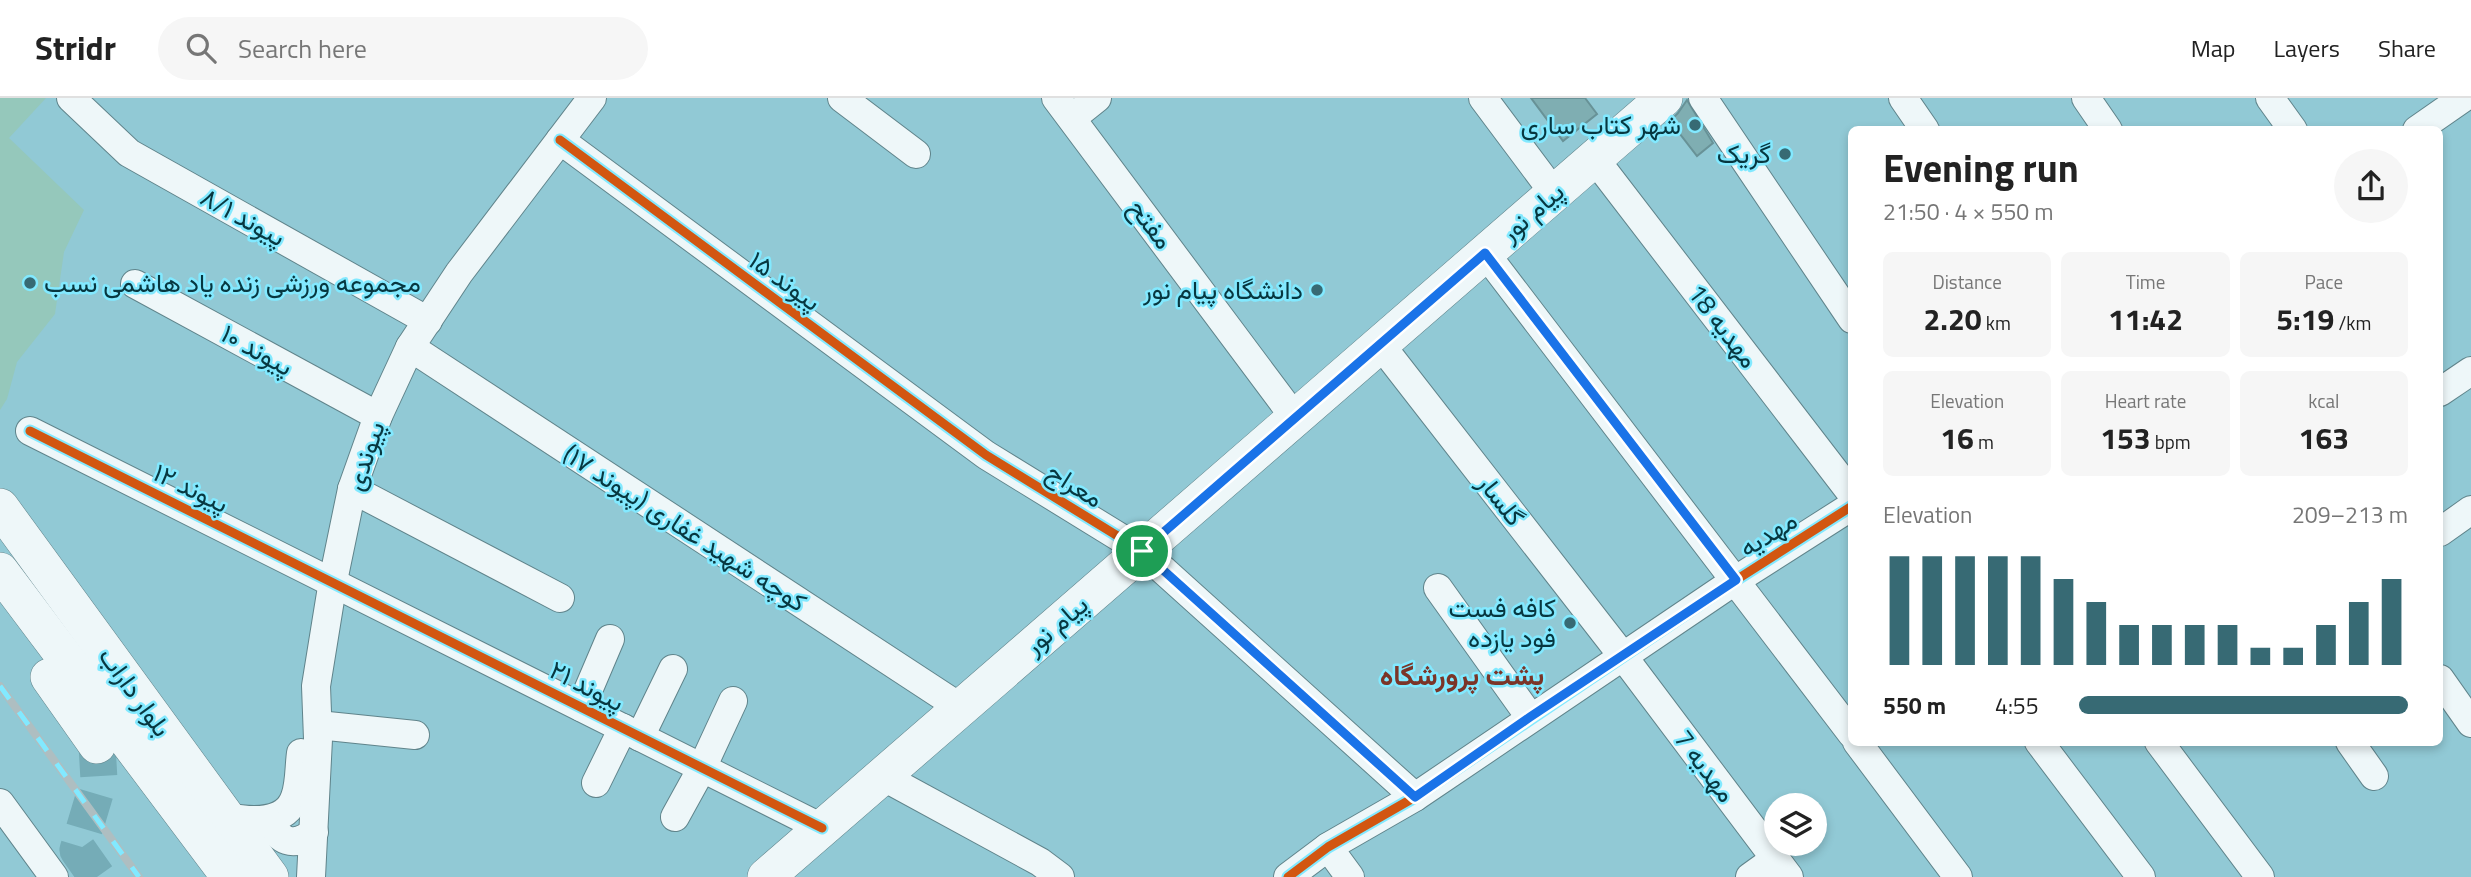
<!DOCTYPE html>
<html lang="en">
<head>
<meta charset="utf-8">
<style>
  :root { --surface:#fff; --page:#f6f6f6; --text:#222; --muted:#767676; --line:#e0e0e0; --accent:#376a74 }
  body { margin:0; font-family:"Titillium Web",Vazirmatn,sans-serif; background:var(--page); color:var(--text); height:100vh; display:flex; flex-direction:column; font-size:26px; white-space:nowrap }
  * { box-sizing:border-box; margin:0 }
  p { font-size:23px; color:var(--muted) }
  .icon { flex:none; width:38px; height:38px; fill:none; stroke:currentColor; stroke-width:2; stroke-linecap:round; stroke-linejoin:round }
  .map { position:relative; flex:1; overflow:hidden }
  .side { position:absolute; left:1848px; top:28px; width:595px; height:620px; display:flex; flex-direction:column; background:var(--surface); border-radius:10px; box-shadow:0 4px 10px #0003 }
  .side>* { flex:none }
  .controls { position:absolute; left:1764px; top:695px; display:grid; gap:14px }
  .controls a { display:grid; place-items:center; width:63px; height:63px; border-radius:50%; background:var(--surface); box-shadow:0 4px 10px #0003; font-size:35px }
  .pin { position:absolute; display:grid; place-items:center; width:60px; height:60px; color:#fff; margin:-30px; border:4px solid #fff; border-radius:50%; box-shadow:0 2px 7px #0007 }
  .round { display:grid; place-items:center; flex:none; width:74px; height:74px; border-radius:37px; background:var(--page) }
  .overview { display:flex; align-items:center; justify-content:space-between; height:119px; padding:0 35px }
  h1 { font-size:38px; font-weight:700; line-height:52px }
  .figures { display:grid; grid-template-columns:repeat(3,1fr); gap:10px; height:119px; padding:7px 35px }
  .figures div { display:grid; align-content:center; border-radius:10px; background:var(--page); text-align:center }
  .figures b { font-size:30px; font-weight:700 }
  .figures small { font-size:19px; font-weight:400 }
  .figures p { font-size:19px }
  .chart { height:196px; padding:14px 35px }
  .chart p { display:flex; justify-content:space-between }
  .chart svg { width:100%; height:126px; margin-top:7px; stroke:var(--accent); stroke-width:6 }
  ul { padding:0 35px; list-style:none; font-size:23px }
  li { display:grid; grid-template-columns:112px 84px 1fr; align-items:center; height:52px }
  li i { height:18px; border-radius:9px; background:var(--accent) }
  header { display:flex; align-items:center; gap:42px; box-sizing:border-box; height:98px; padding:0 35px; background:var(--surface); border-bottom:2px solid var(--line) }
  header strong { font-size:33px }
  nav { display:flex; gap:38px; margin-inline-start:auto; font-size:24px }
  .search { width:490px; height:63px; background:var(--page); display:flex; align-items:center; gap:18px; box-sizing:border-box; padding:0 24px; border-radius:38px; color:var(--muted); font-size:26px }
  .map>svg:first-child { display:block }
  .green { fill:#95c8bb }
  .building { fill:#7faeb2; stroke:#689297; stroke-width:2 }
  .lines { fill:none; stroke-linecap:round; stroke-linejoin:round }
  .major-tunnel { stroke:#75acb7; stroke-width:37; stroke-dasharray:37 18; stroke-linecap:butt }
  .minor-casing { stroke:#60848b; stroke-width:30 }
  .major-casing { stroke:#60848b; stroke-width:38 }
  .minor { stroke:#eef7f9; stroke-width:28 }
  .major { stroke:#eef7f9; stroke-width:37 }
  .rail-casing { stroke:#aebec1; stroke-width:8 }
  .rail { stroke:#82e9ff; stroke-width:5; stroke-dasharray:16; stroke-linecap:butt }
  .cycleway-casing { stroke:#82e9ff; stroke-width:13 }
  .cycleway { stroke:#d25611; stroke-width:9 }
  .route-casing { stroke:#fff; stroke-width:14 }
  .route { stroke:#1a73e8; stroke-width:9 }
  .poi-dot { fill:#376a74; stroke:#82e9ff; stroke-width:2.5 }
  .labels { text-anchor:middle; stroke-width:5; stroke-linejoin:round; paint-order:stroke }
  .poi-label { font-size:26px; fill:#073740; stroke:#82e9ff; text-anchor:end }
  .street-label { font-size:26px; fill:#073740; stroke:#82e9ff }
  .neighbourhood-label { font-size:28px; font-weight:bold; fill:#7b3528; stroke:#82e9ff }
</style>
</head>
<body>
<header>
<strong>Stridr</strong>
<div class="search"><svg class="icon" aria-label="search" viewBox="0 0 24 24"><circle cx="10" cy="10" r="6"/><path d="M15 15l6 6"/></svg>Search here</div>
<nav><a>Map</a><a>Layers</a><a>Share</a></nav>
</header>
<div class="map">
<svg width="2471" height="779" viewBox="0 0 2471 779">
  <rect width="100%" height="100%" fill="#91c9d5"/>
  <path class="green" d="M0,0h46l-37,40 75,72 -20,42 -9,62 -38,48 -10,37 -7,11z"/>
  <g class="building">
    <path d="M1531,0h54l12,16 -34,27z"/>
    <path d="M1687,2l26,43 -16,13 -27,-35 8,-8z"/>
  </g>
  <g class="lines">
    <path class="major-tunnel" d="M97,779l-19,-27 21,-70 -2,-35"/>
    <defs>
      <g id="minor">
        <path d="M71,0l58,55 299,168"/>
        <path d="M842,0l74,56"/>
        <path d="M1056,0l239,320"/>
        <path d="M1483,0l71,95"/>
        <path d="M1703,0l149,221"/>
        <path d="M1903,0l22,32"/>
        <path d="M2086,0l22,32"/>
        <path d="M2270,0l23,32"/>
        <path d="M1072,20l25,-20"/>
        <path d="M2417,32l46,-32"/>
        <path d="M560,42l426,315 156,96 273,246"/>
        <path d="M1594,60l258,336"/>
        <path d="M1485,155l367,481"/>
        <path d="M135,186l243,132"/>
        <path d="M1380,246l242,311 167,222"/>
        <path d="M410,249l551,361"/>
        <path d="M2440,294l31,-21"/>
        <path d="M30,333l792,397"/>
        <path d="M352,391l208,109"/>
        <path d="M2440,434l31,-22"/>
        <path d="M1438,490l92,129"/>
        <path d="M2440,581l31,44"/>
        <path d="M581,609l29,-68"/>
        <path d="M318,627l97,10"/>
        <path d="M640,639l33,-68"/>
        <path d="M1857,644l101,135"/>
        <path d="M2039,644l102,135"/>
        <path d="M2159,644l101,135"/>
        <path d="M2350,644l24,34"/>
        <path d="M882,678l158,86 20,15"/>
        <path d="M596,685l27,-55"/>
        <path d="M0,705l54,74"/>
        <path d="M226,719c22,4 60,9 69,-20 5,-13 4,-30 6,-44"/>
        <path d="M675,719l27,-49 31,-67"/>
        <path d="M267,722c12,21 26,29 47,12"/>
        <path d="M1328,749l22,30"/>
        <path d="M311,779l7,-138 -2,-53 17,-105 19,-92 26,-73 32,-69 49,-74 133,-175"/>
        <path d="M1288,779l40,-30 87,-50 321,-217 116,-74"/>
        <path d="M1750,779l25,-18"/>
      </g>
      <g id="major">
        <path d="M0,409l270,370"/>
        <path d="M0,473l230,306"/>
        <path d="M49,579l48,68"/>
        <path d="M766,779l898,-779"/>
      </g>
    </defs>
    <use href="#minor" class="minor-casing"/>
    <use href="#major" class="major-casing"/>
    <use href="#minor" class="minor"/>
    <use href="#major" class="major"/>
    <defs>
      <path id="rail" d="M0,588l139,191"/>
    </defs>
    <use href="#rail" class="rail-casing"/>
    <use href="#rail" class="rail"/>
    <defs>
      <g id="cycleway">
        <path d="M560,42l426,315 156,96 273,246"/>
        <path d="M30,333l792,397"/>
        <path d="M1288,779l40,-30 87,-50 321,-217 116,-74"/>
      </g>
    </defs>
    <use href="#cycleway" class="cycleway-casing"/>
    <use href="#cycleway" class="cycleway"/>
  </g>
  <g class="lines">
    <defs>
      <path id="route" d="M1485,155l251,327 -206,137 -115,80 -273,-246z"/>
    </defs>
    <use href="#route" class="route-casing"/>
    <use href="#route" class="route"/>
  </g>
  <g class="poi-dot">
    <circle cx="1695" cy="27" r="7"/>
    <circle cx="1785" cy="56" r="7"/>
    <circle cx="30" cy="185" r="7"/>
    <circle cx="1317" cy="192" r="7"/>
    <circle cx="1570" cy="525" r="7"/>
  </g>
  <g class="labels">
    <g class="poi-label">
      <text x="1681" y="36">شهر کتاب ساری</text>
      <text x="1771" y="65">گریک</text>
      <text x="44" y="194" text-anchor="start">مجموعه ورزشی زنده یاد هاشمی نسب</text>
      <text x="1303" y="201">دانشگاه پیام نور</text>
      <text x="1556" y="519">کافه فست<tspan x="1556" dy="30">فود یازده</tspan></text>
    </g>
    <g class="street-label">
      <text transform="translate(1532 114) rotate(-41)" y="9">پیام نور</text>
      <text transform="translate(243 119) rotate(29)" y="9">پیوند ۸/۱</text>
      <text transform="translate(1151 126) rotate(53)" y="9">مفتح</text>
      <text transform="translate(785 183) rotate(36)" y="9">پیوند ۱۵</text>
      <text transform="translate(1723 228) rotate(53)" y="9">مهدیه 18</text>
      <text transform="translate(257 252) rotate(29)" y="9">پیوند ۱۰</text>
      <text transform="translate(365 358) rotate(-71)" y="9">پیوندی</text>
      <text transform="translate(1075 387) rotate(32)" y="9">معراج</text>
      <text transform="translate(191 390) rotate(26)" y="9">پیوند ۱۲</text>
      <text transform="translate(1501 402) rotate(52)" y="9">گلسار</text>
      <text transform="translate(685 430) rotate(33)" y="9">کوچه شهید غفاری (پیوند ۱۷)</text>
      <text transform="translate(1768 436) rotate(-32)" y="9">مهدیه</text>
      <text transform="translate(1056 527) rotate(-41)" y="9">پیام نور</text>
      <text transform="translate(587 588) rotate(27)" y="9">پیوند ۲۱</text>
      <text transform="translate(135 594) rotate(54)" y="9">بلوار داراب</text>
      <text transform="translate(1705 668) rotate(53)" y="9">مهدیه 7</text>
    </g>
    <g class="neighbourhood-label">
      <text x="1462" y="587">پشت پرورشگاه</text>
    </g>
  </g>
</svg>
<div class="controls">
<a><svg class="icon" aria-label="layers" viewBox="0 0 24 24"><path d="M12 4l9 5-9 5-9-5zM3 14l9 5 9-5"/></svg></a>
</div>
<div class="pin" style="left:1142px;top:453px;background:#1e9e55"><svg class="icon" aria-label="arrive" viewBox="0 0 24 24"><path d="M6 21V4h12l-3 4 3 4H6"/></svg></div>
<section class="side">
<div class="overview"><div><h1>Evening run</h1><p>21:50 · 4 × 550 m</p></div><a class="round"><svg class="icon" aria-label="share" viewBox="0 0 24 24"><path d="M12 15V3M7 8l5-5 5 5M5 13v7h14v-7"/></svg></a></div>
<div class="figures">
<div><p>Distance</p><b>2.20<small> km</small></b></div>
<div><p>Time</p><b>11:42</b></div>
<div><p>Pace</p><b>5:19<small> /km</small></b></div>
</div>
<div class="figures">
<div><p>Elevation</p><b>16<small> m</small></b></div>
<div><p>Heart rate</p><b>153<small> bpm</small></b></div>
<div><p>kcal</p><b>163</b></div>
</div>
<div class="chart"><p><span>Elevation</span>209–213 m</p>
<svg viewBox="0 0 160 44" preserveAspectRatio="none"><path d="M5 44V6M15 44V6M25 44V6M35 44V6M45 44V6M55 44V14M65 44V22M75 44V30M85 44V30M95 44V30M105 44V30M115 44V38M125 44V38M135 44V30M145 44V22M155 44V14"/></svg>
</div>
<ul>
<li><b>550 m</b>4:55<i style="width:100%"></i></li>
</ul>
</section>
</div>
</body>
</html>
